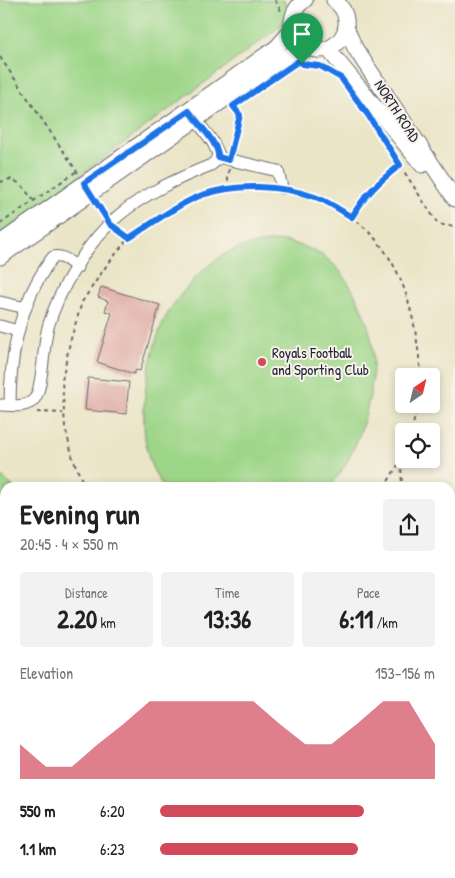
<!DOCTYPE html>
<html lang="en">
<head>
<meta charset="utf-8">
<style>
  :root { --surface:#fff; --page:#f2f2f2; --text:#202124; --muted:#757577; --accent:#d1495b }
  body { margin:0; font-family:"Patrick Hand",sans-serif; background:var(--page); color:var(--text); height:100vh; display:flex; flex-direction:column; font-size:19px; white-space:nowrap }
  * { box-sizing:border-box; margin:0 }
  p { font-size:16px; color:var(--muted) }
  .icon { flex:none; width:28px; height:28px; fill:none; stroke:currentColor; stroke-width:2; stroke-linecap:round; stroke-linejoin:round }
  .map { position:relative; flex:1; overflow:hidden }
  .side { position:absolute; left:0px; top:482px; width:455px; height:396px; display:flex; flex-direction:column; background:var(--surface); border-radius:15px 15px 0 0; box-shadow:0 2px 8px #0003 }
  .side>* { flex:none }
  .needle { width:32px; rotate:35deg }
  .fabs { position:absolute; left:395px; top:368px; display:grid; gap:10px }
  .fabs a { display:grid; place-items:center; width:45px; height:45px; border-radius:5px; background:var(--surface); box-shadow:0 2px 8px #0003; font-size:25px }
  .pin { position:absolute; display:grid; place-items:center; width:42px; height:42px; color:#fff; margin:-51px -21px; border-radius:50% 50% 50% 0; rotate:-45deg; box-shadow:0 0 5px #0007 }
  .pin .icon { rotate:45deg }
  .round { display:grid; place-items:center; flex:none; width:52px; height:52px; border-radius:5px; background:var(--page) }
  .overview { display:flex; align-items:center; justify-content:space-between; height:85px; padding:0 20px }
  h1 { font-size:28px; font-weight:700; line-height:38px }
  .figures { display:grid; grid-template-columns:repeat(3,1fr); gap:8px; height:85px; padding:5px 20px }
  .figures div { display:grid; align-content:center; border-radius:5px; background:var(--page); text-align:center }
  .figures b { font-size:25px; font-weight:700 }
  .figures small { font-size:14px; font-weight:400 }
  .figures p { font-size:14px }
  .chart { height:140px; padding:10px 20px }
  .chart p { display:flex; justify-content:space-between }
  .chart svg { width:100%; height:90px; margin-top:5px; fill:var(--accent); opacity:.7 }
  ul { padding:0 20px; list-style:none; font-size:16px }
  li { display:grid; grid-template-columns:80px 60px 1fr; align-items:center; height:38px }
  li i { height:12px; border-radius:6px; background:var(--accent) }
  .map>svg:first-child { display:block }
  .green { fill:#9dd688; stroke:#607c62 }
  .building { fill:#dea7a0 }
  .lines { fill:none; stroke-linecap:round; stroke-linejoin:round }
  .minor-casing { stroke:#68666c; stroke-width:13 }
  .major-casing { stroke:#68666c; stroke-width:17 }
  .path { stroke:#68666c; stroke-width:2; stroke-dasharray:4 4; stroke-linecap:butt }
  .minor { stroke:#fff; stroke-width:11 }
  .major { stroke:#fff; stroke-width:15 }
  .route-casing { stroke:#fff; stroke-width:10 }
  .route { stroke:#1a73e8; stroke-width:6 }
  .poi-dot { fill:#d1495b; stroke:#f7f3e8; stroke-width:2 }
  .labels { text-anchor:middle; stroke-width:4; stroke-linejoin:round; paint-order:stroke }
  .street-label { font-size:15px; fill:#22223b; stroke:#f7f3e8 }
  .poi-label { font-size:15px; fill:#22223b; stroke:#f7f3e8; text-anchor:start }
</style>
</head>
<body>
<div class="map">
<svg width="455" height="878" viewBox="0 0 455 878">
  <rect width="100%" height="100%" fill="#f7f3e8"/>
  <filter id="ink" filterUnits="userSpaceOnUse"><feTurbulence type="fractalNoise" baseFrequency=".02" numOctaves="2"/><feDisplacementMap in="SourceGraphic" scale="10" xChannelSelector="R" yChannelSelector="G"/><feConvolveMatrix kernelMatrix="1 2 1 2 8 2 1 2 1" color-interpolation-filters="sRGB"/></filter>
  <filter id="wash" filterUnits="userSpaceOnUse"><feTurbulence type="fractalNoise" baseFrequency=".0096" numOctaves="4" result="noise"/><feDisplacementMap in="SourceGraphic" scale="20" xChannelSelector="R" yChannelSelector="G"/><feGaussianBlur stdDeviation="1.12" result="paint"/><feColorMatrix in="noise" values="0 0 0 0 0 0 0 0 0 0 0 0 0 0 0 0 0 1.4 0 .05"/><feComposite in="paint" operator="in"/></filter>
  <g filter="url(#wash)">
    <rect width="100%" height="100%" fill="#ebe5c7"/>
    <g class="green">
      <path d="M0,0h284l6,19 -290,216z"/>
      <path d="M284,241c16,4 29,8 42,17 14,10 23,25 30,39 7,14 14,32 16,47 6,43 -13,112 -43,143h-166c-3,-6 -8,-13 -11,-20 -16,-39 -6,-104 10,-142 10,-24 41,-59 63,-71 19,-10 39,-12 59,-13z"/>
      <path d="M0,476l14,11 -9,1v274l-5,-5z"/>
      <path d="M455,618v260h-98l-3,-4h96v-253z"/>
    </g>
    <g id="blocks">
      <g class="building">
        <path d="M101,287l59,18 -20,66 -4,-1 -2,4 -37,-12 15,-49 -7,-2 3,-10 -10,-4z"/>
        <path d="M88,378l41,4 -3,32 -41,-4z"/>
      </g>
    </g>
  </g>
  <g filter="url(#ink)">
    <use href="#blocks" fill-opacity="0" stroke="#68666c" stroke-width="1"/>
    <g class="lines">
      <defs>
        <g id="minor">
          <path d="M218,157l60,14 4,17"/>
          <path d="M0,302l26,6"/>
          <path d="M0,326l18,5"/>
          <path d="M0,405c11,0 28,4 35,-7 8,-11 8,-53 13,-71 11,-38 40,-86 70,-111 27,-23 61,-38 93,-51l5,-4 2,-8 -6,-12 -21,-28"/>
          <path d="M10,405c0,-43 7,-87 28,-125 5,-8 9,-16 15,-23 10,-2 16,4 24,11"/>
          <path d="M450,619l5,-1"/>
          <path d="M450,658l5,7"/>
          <path d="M450,704l5,8"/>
          <path d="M331,874l4,4"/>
          <path d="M127,878l4,-4"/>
        </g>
        <g id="major">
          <path d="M305,0c-9,6 -14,16 -13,27 1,6 5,12 10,16 26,24 64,-18 32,-43"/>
          <path d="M346,27l9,21 100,151"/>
          <path d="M328,49l94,116"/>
          <path d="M0,243l277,-196 16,-18"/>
          <path d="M0,257l275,-193 30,-18"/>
        </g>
      </defs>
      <use href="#minor" class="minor-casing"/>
      <use href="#major" class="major-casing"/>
      <g class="path">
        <path d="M275,0l6,11"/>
        <path d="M0,57l78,116"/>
        <path d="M302,63l18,3 8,4"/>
        <path d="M383,139l55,85 17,3"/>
        <path d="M232,150l8,-35 -5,-7"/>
        <path d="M0,182l10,-3 11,5 12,16"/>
        <path d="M227,189l2,-20"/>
        <path d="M292,191c9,2 18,4 26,7 79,35 96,100 103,178"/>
        <path d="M97,203l7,10"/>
        <path d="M352,217c13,-22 29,-37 49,-53"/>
        <path d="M0,224l77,-53"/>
        <path d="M119,230l10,7"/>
        <path d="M37,412l26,1"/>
        <path d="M412,431l5,-27"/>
        <path d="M401,461l1,27"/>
        <path d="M85,488l-12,-29 -8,-32 -3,-47 8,-38 12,-40 22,-33 25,-32 35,-22 37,-20 26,-6 43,-2"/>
        <path d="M384,488l20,-33"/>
        <path d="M450,580l5,7"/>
      </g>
      <use href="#minor" class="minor"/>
      <use href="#major" class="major"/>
    </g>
  </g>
  <g class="lines" filter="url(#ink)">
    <defs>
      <path id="route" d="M300,60l2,4 18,2 21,12 27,37 32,50c-20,16 -35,29 -48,52 -11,-6 -24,-16 -37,-20 -35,-12 -77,-14 -113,-2 -24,9 -51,29 -73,43l-19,-14 -26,-41 105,-72c7,10 31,34 29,46l11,3 11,-45 -7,-9z"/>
    </defs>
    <use href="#route" class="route-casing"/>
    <use href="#route" class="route"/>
  </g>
  <circle class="poi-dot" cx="262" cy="362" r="5"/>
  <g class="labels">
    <g class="street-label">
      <text transform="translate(397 111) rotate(57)" y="5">NORTH ROAD</text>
    </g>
    <g class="poi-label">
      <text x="272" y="358">Royals Football<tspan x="272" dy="17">and Sporting Club</tspan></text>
    </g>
  </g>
</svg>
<div class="fabs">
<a><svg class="needle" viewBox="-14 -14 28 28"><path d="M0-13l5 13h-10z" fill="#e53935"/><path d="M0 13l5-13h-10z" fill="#757577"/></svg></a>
<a><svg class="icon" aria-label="locate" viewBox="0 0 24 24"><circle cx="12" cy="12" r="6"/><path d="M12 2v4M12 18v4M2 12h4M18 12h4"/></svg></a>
</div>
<div class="pin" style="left:302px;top:64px;background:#1e9e55"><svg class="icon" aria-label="arrive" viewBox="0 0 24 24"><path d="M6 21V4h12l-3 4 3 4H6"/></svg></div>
<section class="side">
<div class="overview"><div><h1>Evening run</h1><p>20:45 · 4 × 550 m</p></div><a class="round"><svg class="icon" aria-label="share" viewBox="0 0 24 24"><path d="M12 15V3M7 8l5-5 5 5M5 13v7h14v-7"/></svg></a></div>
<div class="figures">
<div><p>Distance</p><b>2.20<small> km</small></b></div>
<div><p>Time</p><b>13:36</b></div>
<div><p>Pace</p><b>6:11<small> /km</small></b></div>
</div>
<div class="chart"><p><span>Elevation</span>153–156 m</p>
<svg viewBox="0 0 160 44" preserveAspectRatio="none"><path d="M0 44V27L10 38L20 38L30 27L40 17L50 6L60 6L70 6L80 6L90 6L100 17L110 27L120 27L130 17L140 6L150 6L160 27V44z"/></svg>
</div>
<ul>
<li><b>550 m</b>6:20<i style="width:74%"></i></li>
<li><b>1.1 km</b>6:23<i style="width:72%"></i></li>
</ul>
</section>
</div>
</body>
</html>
